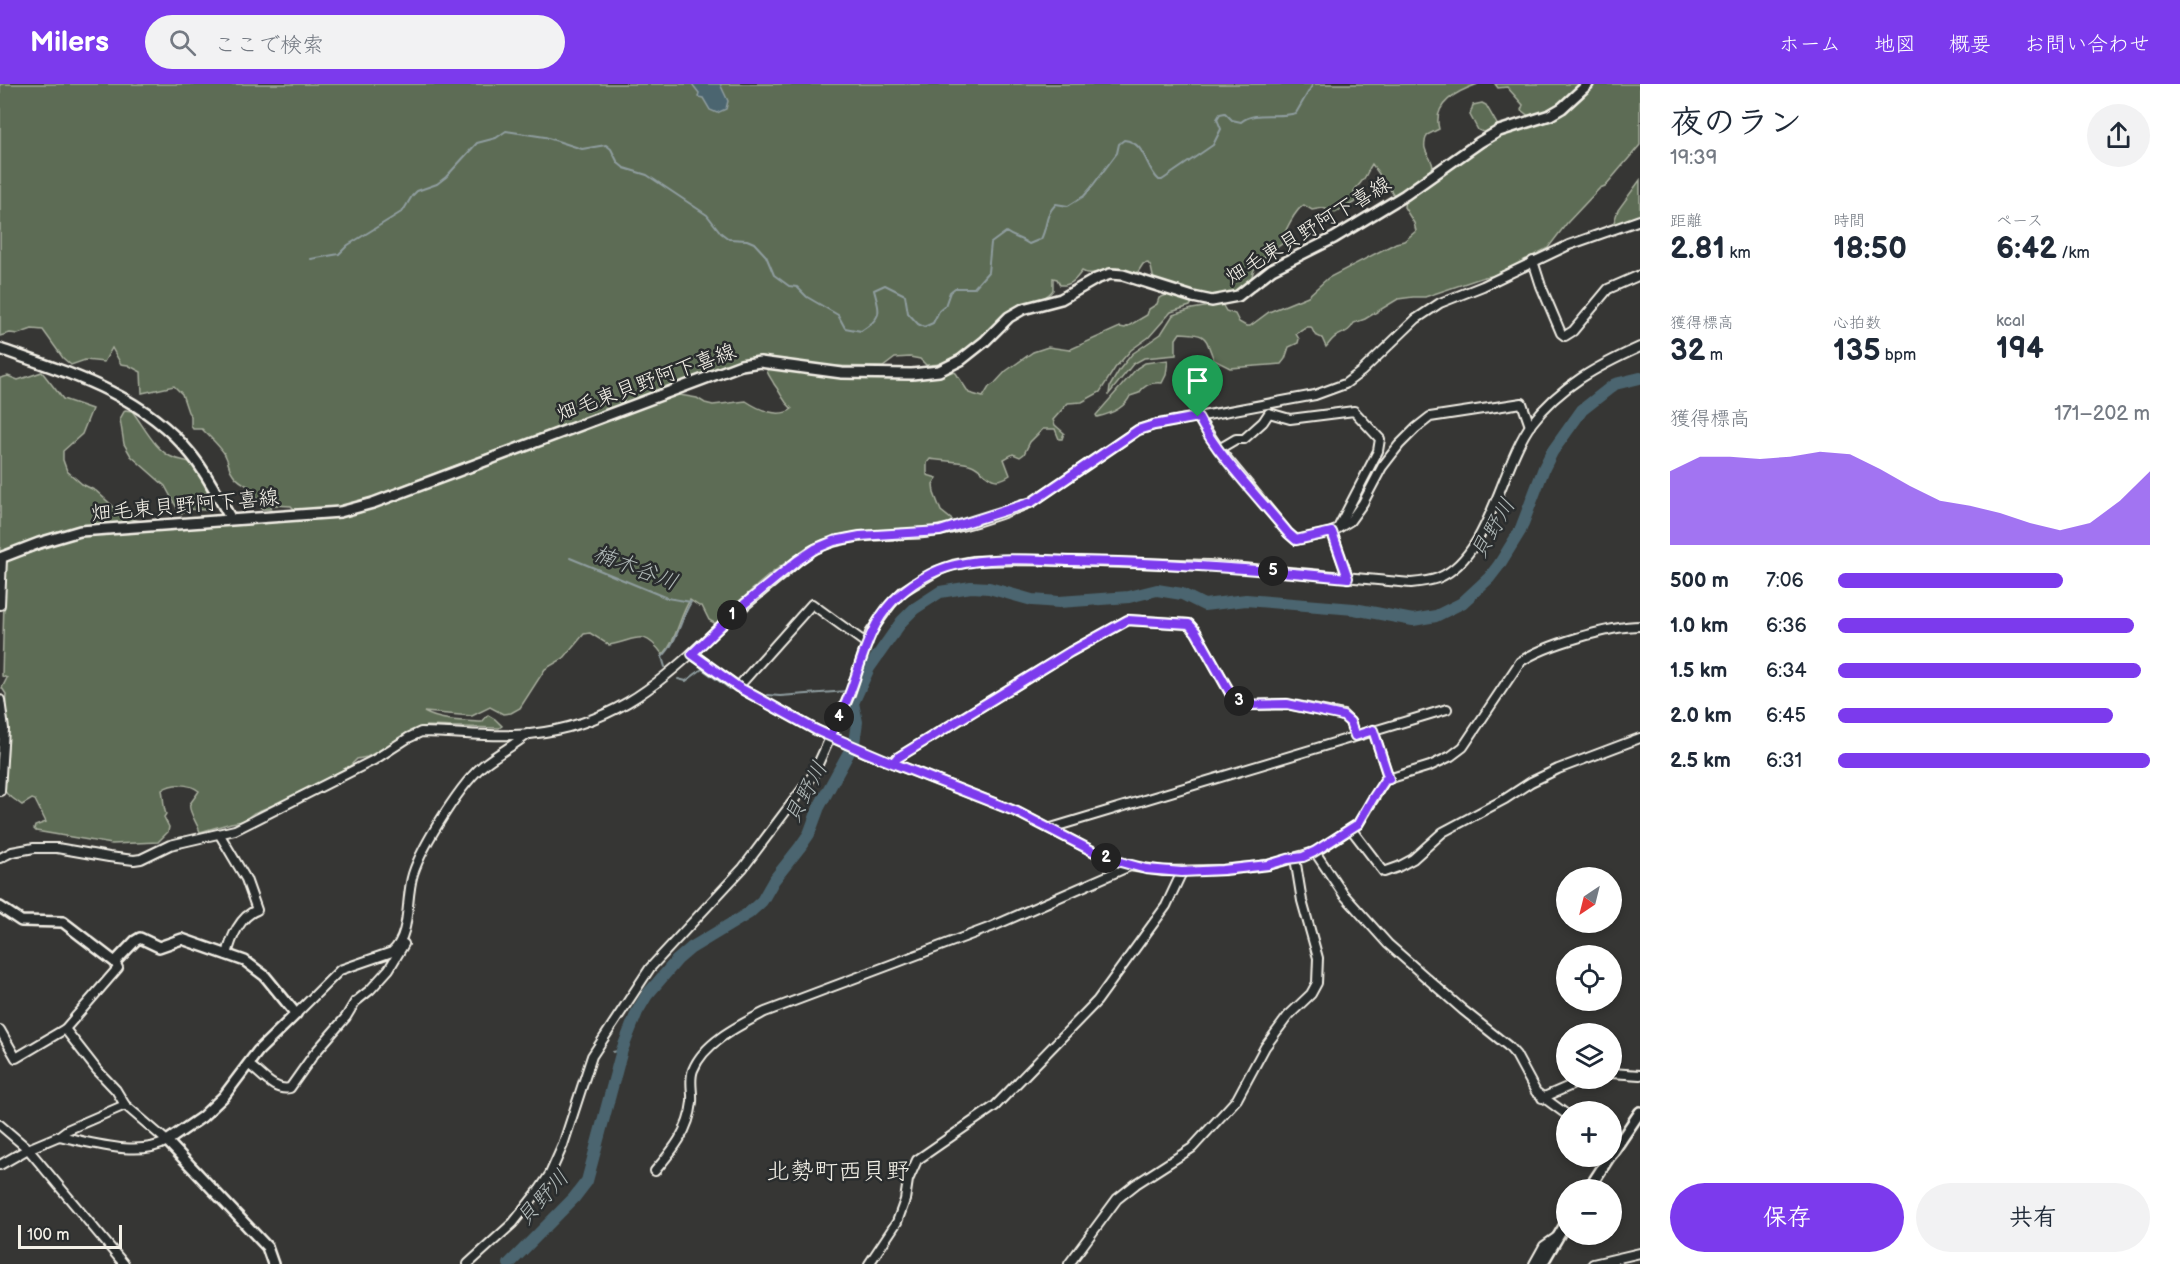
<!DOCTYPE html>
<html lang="ja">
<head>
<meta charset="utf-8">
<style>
  :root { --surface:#fff; --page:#f2f2f3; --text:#1f2937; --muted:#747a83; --accent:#7c3aed }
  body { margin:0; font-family:"Balsamiq Sans","Klee One",sans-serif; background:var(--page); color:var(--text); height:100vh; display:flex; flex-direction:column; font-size:22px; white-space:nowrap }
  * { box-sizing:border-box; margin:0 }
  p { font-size:20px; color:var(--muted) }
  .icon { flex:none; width:33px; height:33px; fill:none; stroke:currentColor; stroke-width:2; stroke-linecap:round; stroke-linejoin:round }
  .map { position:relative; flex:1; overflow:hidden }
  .sheet { display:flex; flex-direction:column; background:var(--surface); width:540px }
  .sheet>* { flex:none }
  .needle { width:39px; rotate:215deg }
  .fabs { position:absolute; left:1556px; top:783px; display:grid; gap:12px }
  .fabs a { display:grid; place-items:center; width:66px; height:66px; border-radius:50%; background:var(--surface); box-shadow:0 3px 9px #0003; font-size:30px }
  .scale { position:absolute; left:18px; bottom:15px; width:104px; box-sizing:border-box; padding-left:6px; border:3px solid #f4f1e8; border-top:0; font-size:16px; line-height:21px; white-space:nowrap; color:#f4f1e8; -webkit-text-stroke:4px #2a2d2e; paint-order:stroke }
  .pin { position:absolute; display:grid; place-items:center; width:51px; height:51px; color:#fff; margin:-62px -26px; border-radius:50% 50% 50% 0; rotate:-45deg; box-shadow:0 0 6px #0007 }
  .pin .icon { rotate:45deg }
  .km { position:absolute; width:30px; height:30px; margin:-15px; border-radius:50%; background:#222; color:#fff; font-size:16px; line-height:30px; text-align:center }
  .round { display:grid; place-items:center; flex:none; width:63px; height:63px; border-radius:32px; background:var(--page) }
  .overview { display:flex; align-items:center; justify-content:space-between; height:102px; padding:0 30px }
  h1 { font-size:33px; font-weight:800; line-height:45px }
  .figures { display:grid; grid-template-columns:repeat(3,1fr); gap:9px; height:102px; padding:6px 30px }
  .figures div { display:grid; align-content:center }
  .figures b { font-size:30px; font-weight:800 }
  .figures small { font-size:16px; font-weight:400 }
  .figures p { font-size:16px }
  .chart { height:168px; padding:12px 30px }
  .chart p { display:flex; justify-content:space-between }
  .chart svg { width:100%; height:108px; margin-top:6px; fill:var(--accent); opacity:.7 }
  .action { display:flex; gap:12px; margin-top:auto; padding:12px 30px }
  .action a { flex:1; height:69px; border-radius:36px; background:var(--accent); color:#fff; font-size:24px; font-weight:800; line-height:69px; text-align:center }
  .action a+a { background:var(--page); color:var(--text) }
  ul { padding:0 30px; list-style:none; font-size:20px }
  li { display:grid; grid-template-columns:96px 72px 1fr; align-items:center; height:45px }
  li i { height:15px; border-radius:8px; background:var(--accent) }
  header { display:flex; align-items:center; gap:36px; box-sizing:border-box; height:84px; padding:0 30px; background:var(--accent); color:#fff }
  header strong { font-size:28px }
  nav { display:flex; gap:33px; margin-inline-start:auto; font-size:21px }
  .search { width:420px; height:54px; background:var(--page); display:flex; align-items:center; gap:15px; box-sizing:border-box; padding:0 21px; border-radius:33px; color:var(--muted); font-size:22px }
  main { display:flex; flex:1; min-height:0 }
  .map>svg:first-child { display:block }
  .green { fill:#5d6c54; stroke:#a8ae9e; stroke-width:1.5 }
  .water { fill:#4b656f; stroke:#8f9d9f; stroke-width:1.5 }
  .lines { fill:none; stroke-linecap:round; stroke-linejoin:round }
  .stream { stroke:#8f9d9f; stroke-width:2 }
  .river { stroke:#4b656f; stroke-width:12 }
  .minor-casing { stroke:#f4f1e8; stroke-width:12 }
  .major-casing { stroke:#f4f1e8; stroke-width:14 }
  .minor { stroke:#2a2d2e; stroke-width:8 }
  .major { stroke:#2a2d2e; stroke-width:9 }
  .route-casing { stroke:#fff; stroke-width:12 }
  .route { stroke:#7c3aed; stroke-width:8 }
  .labels { text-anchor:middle; stroke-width:5; stroke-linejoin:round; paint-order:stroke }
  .street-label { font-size:21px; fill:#f4f1e8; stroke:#2a2d2e }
  .water-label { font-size:22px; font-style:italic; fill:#b0b9b8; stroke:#2a2d2e }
  .quarter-label { font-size:24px; fill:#f4f1e8; stroke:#2a2d2e }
</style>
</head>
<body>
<header>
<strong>Milers</strong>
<div class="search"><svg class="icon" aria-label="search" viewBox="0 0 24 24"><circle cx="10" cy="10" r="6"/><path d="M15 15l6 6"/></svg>ここで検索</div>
<nav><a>ホーム</a><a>地図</a><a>概要</a><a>お問い合わせ</a></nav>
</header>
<main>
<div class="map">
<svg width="1640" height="1180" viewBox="0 0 1640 1180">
  <rect width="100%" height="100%" fill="#363634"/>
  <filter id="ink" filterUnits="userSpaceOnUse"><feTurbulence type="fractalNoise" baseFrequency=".0167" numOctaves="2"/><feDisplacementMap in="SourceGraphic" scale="12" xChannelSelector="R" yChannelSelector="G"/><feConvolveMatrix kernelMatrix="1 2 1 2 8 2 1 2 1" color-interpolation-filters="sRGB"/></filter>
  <g filter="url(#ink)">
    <g class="green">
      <path d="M0,0h1478c-20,7 -46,19 -39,45l-12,6c-8,19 7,20 6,35l-36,26 -3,-1 -22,-31c-4,6 -6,13 -10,17 -8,11 -9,6 -7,21l-20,11 -12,-5 -11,2 -8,-5c-8,4 -22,29 -21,38 -10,8 -22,14 -28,25 -3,4 -2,8 -5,12 -23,32 -67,11 -96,1l-3,-14 -3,-4 -5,1 -7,11c-6,-3 -11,-7 -19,-7 -13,-1 -24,10 -35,3 -6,8 -11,15 -22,14l-3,-6 -4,-1v12c-11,15 -31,10 -45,21 -26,21 -45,55 -82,54l-6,-6 -10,-2 -15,1 -12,9 -57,-1 -55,-8h-15l-29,7 -340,126 -31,14 -40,5 -22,-1 -3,-3 -19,-1 -1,4h-9c-4,-6 -5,-15 -11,-20 -6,-6 -13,-7 -18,-15 -5,-6 -4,-11 -7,-17 -2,-7 -19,-23 -24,-28h-9l-2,-3v-10l-3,-4 -6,-18 -8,-8 -32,7 -1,-21 -13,-7 -7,-1 -9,-16 -8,14 -19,-2 -14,5 -8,-7 -20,-28 -11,-1 -14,5 -8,-1 -10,3z"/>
      <path d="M1495,0h87c-16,16 -31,26 -52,33l-9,-7 2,-5 -16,-18 -9,1z"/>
      <path d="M1592,0h48v61l-35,41 -5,2 -33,35 -19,25 -55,28 -9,1 -59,20h-12l-15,2 -33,20 -11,4c-5,9 -9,9 -17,13 -5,2 -8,8 -11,11l-4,-9 -7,-3 -4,-8h-4l-11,7 3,5 -1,4 -9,4 -4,12 -4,5 -51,4 -16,-8c-10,-24 -5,-26 -34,-27l-4,6v16l-32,3 -11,6 -24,30 1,-8 10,-17 12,-15 29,-20 12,-19 19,-6 30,-5 4,7 9,3 4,8 7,4h4l19,-14 39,-16 20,-18 68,-35 8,-2 12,-10 -2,-8 -10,-16 1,-8 76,-54 18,-10 50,-16z"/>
      <path d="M1482,19l4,2 12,21 -13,7 -7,-3 -8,-15 3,-10z"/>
      <path d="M1640,96v36l-27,9 5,-15z"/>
      <path d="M1169,210l23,9 -2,3 -19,6 -22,25 -18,13 -16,18 -15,24 -18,10 -14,1 -15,17 2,5 9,8 -2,6h-3l-4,-10h-12l-13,13 -6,12 -4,3 -7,-3 -9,5 6,16c-19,13 -23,-3 -38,-10 -8,-4 -31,-4 -42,-6l-3,4v12l10,3 -4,6 1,9 7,18 11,9 -3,4c-13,-1 -15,4 -26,5 -29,4 -59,-2 -88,8 -46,15 -85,54 -119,87l-7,-4 -7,-14h-3l-9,-6c-11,17 -13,40 -27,55 -21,-29 -27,-14 -54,-10l-19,-12 -6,1 -20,24 -19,11 -25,39 -9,5 -8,1 -13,-7 -18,9 -48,-4c16,9 38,9 58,10l6,-7 7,4 7,7 -3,2 -73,-2 -59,31 -10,2 -7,7 -60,32 -36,15 -11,8 -12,2 -31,9c-2,-7 -13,-23 -10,-28 3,-5 6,-8 9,-13 -10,-8 -27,-8 -37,-1 2,8 1,17 4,24l-2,3 5,10 -1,5 -10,10 -46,2 -76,-13 -2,-2 1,-3 11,-4 -11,-22 -3,-1 -10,6 -15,-11 -7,-9 6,-91 -4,-6 5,-10 -5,-2 3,-112 4,-4 63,-22 21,-5 247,-17 19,-3 36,-16 279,-103 23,4 8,5 8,2 33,-4c12,8 33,18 46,8 -11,-10 -10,-15 -18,-25 -3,-6 -5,-7 -7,-13l5,-4 32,4 147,-1 5,3 13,20 14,4 6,-10 6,-4 11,-12 27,-19 15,-5 21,3 51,-23 5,1 22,-13 2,-6 8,-5 2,-6z"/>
      <path d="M1168,276l-2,15 -4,8c-9,-1 -18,2 -23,10l-9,3c-5,12 -20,18 -33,21l-1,-2 41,-47 8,-5z"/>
      <path d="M42,288l21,27 29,10 -10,25 -19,17v9l4,11 15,13 14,7 29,26 20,5 -42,3 -103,29v-176l8,-2 10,4z"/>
      <path d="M125,326l7,1c12,15 23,40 42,47 6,2 13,3 19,5 7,13 20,32 14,47l-22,-1 -3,4 -3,-1 -14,-26 -34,-30 -7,-12 -4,-25z"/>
    </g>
    <path class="water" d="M692,0h28l8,17 -2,8 -9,4 -7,-3 -7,-12 -5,-1 1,-4z"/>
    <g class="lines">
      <g class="stream">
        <path d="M311,175l28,-5 9,-9 55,-34 9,-15 5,-5 20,-7 9,-7 31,-34 19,-5 10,-7 39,6 37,12 24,-4 5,4 7,14 6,5 23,7 60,40 14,18 8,6 18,1 7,3 12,13 8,19 15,11 8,1 10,10 31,18 7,13 16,3c22,-14 19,-18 13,-41l11,-5 20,10 3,18 10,11 6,3 9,-4 6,-12 6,-5 5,-14 5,-4h19l14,-16 3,-29 15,-11c8,6 15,6 23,12l12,-5c7,-13 3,-23 15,-35l12,2 16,-10 6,-7 27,-36 2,-9 5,-4c22,2 21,28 35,40h3l51,-35 8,-16 -4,-10 3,-5 5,-1 7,7 9,2c14,-12 36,-3 55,-9l17,-29"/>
        <path d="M570,474l97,40 24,4c-11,18 -14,41 -29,55l3,10"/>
        <path d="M678,595l8,2 16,-12 28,20"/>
        <path d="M767,611l13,1 68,-5"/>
        <path d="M613,968l9,-2"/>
      </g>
      <path class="river" d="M509,1180l65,-66 13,-17 35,-131 15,-38 10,-17 30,-35 14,-12 58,-35 13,-12 12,-21 26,-33 9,-13 10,-27 35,-64 3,-21 -4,-19 16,-35 33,-47 12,-12 26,-17 31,-5 18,1 43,12 27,2 70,-5 28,-7 25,4 22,11 42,-5 108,9 59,11 23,-4 26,-13 27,-25 10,-13 21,-34 24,-63 8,-16 30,-42 33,-26 25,-6"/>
      <defs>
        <g id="minor">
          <path d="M1533,177l8,25 20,47 4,3 8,-5 35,-42 32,-14"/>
          <path d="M1198,333l21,32 69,84 8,7 36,-8 18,-11 13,-18 19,-36 17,-22 17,-17 14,-11 92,-14 8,23"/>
          <path d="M1219,365l17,-10h8l19,-17 6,-9 21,6 64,-8 26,28 -2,12 -40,77"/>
          <path d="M1332,448l16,46"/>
          <path d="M0,521l2,-47"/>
          <path d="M692,570l46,33 78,43 51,23 150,59 89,46 24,8 33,5 60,-1 45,-5 47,-13 43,-28 27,-44 45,-14 21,-10 12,-9 57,-85c24,-17 91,-36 120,-36"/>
          <path d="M738,603l74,-83 55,40"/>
          <path d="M0,616l4,29 -4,62"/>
          <path d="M1373,646l16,49"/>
          <path d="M893,679l4,-5 173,-106 58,-32 61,4 7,8 37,66 11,7 43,-1 56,11 7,7 5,14"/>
          <path d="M1051,744l396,-119"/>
          <path d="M1351,745l33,43 14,-5 15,-8 30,-27 62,-33 26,-17 27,-13 82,-31"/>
          <path d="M220,751l26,44 11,31c-17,6 -26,28 -30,45"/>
          <path d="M1315,768l29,43 44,49 75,66 45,36 8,9 20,37 30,22"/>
          <path d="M0,774l12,-6 22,-4h23l52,9 25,3 7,-1 29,-14 65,-15 139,-70 34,-22 13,-6c36,0 73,6 109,2 77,-8 125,-45 179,-97 22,-21 45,-39 69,-59 13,-10 23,-23 39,-30 35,-16 70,-12 107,-15 32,-3 77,-18 108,-31l106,-72 16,-5 161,-30 30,-11 17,-13 54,-52 24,-16 43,-17 86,-41 71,-25"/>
          <path d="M296,930l44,-44 52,-18c20,-18 13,-53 21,-78 9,-28 49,-93 73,-111 13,-10 28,-18 42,-29"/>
          <path d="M0,946l16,28 49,-29 53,-61 -3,-6"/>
          <path d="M249,981c12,8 25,27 41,23l24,-34 32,-37 9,-15 15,-12 19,-21 15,-25"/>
          <path d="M1611,989l29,2"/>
          <path d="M1542,1014l46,-20"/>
          <path d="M0,1041l28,24 96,115"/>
          <path d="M59,1052c31,6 80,22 108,5l-42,-36 -9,-15 -19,-20 -32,-41"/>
          <path d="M0,1081l28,-16 31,-13 8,-6 58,-25"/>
          <path d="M655,1087c18,-21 34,-40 37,-69 1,-10 -3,-22 1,-32 11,-28 47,-45 72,-58l226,-85 139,-61"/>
          <path d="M468,1180l45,-41 27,-34 10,-15 13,-29 29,-89 58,-88 93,-100 70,-93 37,-81 20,-61 21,-29 12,-13 34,-20 16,-6 21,-4 52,-1 183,5 202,18c10,-1 19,-2 27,-5 52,-21 63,-114 94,-155 28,-37 66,-57 108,-76"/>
          <path d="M869,1180l28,-42 8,-22 3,-20 9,-20 78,-54 102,-105 69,-95 16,-34"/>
          <path d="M1069,1180l48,-65 19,-15 56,-36 45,-49 28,-52 23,-31 23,-22 6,-11 1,-25 -16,-57 -7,-43"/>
          <path d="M1534,1180l10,-18 13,-9"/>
          <path d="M1593,1180l47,-11"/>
        </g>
        <g id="major">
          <path d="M0,265c69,24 142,45 190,104 17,20 28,44 41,66"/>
          <path d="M0,474l39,-15 41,-12 260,-19 33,-9 368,-138 19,-3 82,11 70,1 27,-3 22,-11 24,-19 24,-24 14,-8 38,-10 35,-20 14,-5 13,1 70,22 19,4 26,-5 34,-27 62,-31 71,-43 75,-53 19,-11 51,-16 12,-7 26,-24"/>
          <path d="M0,823l21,14 42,1 52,40 20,-21 5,-3 19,9 23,-8 63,22 20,15 31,38 -38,37 -34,45 -22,21 -35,24 100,106 6,17"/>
          <path d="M1611,1071l29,-43"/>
          <path d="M1588,1106l22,-34"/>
          <path d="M1542,1180l24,-41"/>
        </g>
      </defs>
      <use href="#minor" class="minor-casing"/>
      <use href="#major" class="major-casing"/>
      <use href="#minor" class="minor"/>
      <use href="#major" class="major"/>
    </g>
  </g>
  <g class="lines" filter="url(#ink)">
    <defs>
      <path id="route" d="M1198,333l-44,8 -16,5 -106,72 -92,29 -80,5 -26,5 -19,8 -18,12 -60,49 -45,44 46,33 78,43 51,23 150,59 89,46 40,11 36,3 41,-2 45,-5 20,-6 15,-2 11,-5 44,-28 15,-26 12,-18 4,-1 -16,-49 -18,6 -5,-14 -7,-6 -56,-12 -43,1 -11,-7 -37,-66 -7,-8 -61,-4 -58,32 -173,106 -4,5 -63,-27c7,-14 14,-27 19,-41 13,-33 19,-68 44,-94 16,-16 39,-31 62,-36 37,-9 79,-5 117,-4 93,1 184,8 276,17l-16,-46 -36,8 -8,-7c-28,-34 -71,-78 -90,-116"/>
    </defs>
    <use href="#route" class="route-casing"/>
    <use href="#route" class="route"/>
  </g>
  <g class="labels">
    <g class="street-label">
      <text transform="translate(1308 146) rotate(-31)" y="7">畑毛東貝野阿下喜線</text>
      <text transform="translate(646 298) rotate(-20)" y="7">畑毛東貝野阿下喜線</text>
      <text transform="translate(185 421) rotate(-5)" y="7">畑毛東貝野阿下喜線</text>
    </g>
    <g class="water-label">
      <text transform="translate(1492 444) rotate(-60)" y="8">貝野川</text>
      <text transform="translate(636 483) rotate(21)" y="8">楠木谷川</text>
      <text transform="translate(805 708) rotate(-62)" y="8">貝野川</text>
      <text transform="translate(542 1113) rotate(-48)" y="8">貝野川</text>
    </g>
    <g class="quarter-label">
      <text x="838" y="1095">北勢町西貝野</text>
    </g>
  </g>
</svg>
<div class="fabs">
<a><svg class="needle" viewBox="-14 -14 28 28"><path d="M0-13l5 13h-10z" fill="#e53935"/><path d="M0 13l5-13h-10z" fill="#747a83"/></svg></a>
<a><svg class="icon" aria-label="locate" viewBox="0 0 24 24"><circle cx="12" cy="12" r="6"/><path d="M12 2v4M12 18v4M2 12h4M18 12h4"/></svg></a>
<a><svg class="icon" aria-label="layers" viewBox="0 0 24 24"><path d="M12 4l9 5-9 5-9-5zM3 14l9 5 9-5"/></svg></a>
<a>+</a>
<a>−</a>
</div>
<div class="scale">100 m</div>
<div class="pin" style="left:1198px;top:333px;background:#1e9e55"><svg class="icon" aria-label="arrive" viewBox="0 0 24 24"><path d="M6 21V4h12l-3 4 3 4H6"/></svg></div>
<b class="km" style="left:732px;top:531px">1</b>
<b class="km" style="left:1106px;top:774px">2</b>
<b class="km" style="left:1239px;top:617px">3</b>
<b class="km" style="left:839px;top:633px">4</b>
<b class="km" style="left:1273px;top:487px">5</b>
</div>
<section class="sheet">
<div class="overview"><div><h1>夜のラン</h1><p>19:39</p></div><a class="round"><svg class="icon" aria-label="share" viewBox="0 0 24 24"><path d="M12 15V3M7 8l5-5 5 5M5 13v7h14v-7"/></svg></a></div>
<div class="figures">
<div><p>距離</p><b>2.81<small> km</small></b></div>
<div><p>時間</p><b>18:50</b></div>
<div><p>ペース</p><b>6:42<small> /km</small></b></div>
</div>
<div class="figures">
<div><p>獲得標高</p><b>32<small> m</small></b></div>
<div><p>心拍数</p><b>135<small> bpm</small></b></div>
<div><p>kcal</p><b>194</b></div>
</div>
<div class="chart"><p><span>獲得標高</span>171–202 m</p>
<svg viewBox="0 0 160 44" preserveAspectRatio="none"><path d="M0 44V14L10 8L20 8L30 9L40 8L50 6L60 7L70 13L80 20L90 26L100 28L110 31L120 35L130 38L140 35L150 26L160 14V44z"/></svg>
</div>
<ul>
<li><b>500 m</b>7:06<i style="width:72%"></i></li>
<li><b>1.0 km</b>6:36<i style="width:95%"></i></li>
<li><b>1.5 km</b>6:34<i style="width:97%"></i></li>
<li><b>2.0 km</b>6:45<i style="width:88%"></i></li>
<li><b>2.5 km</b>6:31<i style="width:100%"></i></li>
</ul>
<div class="action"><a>保存</a><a>共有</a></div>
</section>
</main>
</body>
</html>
